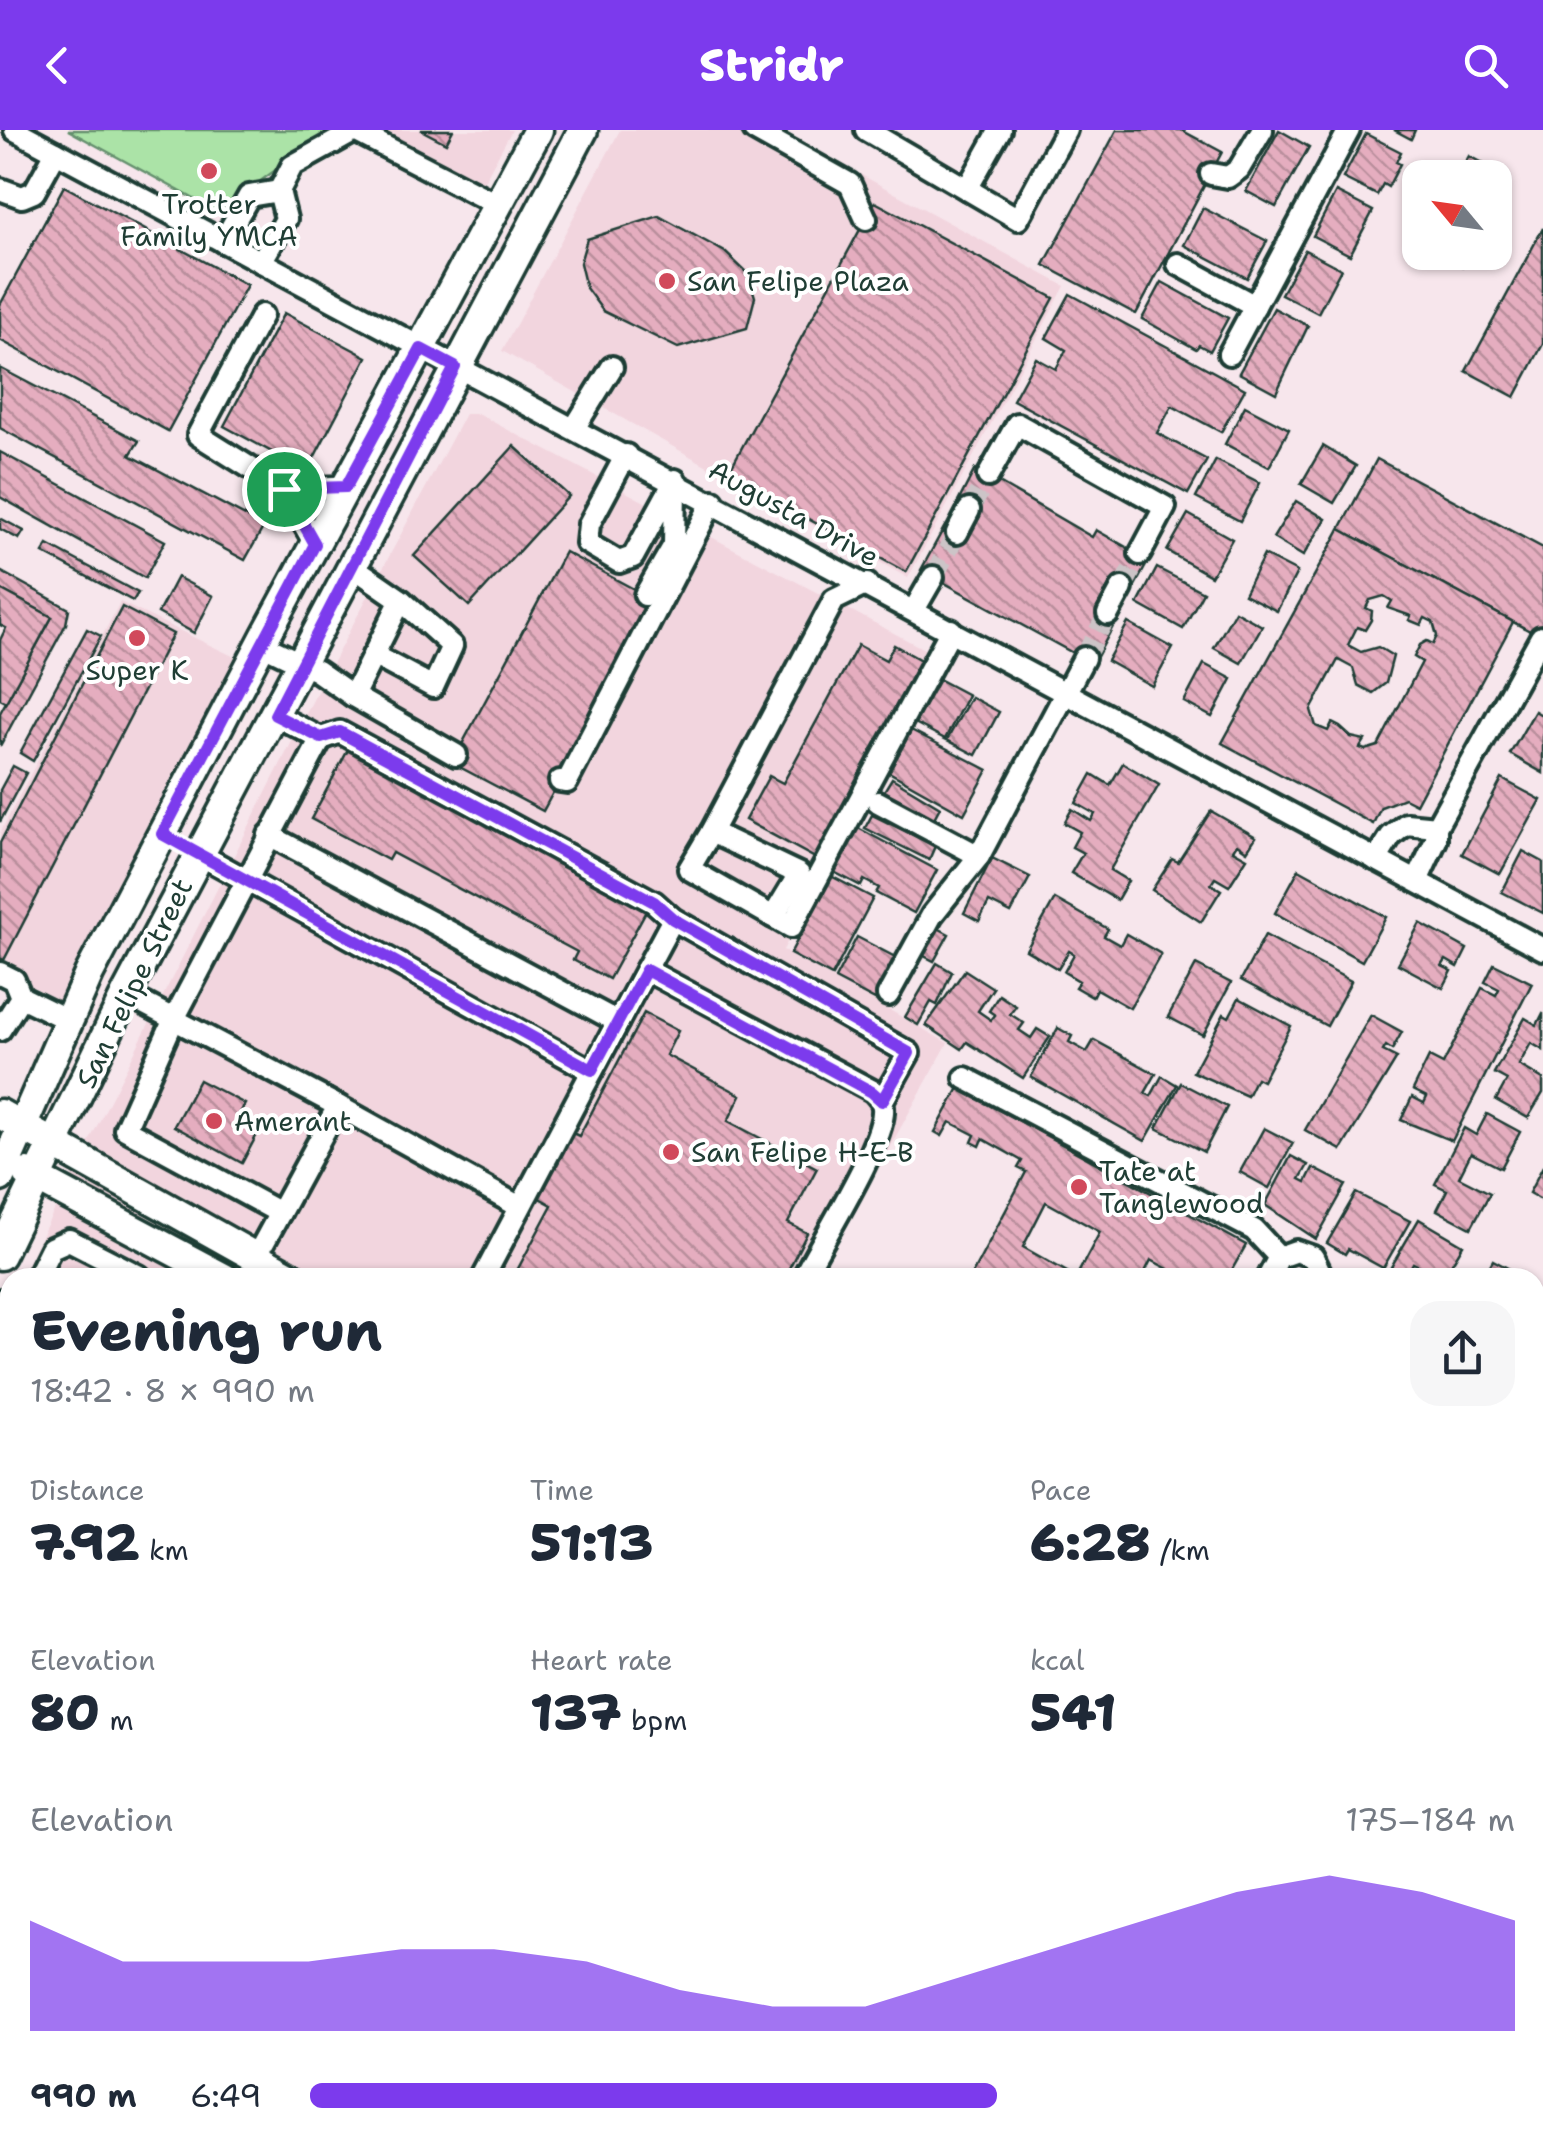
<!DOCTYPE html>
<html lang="en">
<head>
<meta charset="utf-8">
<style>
  :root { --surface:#fff; --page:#f6f6f7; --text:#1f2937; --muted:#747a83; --accent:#7c3aed }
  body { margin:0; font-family:"Shantell Sans",sans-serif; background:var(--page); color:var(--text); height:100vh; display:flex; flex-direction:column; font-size:38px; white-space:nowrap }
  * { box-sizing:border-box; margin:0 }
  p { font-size:32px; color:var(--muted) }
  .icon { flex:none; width:55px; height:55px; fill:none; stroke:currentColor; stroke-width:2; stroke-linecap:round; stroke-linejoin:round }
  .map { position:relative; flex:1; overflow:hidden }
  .panel { position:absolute; left:0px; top:1138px; width:1545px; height:888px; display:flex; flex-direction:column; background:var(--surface); border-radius:30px 30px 0 0; box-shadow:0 2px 8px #0004 }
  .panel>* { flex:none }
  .needle { width:65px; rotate:299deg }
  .fabs { position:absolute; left:1402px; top:30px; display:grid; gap:20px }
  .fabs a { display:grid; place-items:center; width:110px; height:110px; border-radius:20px; background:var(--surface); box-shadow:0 2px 8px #0004; font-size:50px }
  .pin { position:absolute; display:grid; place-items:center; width:85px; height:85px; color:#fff; margin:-42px; border:5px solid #fff; border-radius:50%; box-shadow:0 2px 10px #0007 }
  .round { display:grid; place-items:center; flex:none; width:105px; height:105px; border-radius:30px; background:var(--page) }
  .summary { display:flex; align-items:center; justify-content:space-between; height:170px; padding:0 30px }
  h1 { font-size:55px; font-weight:800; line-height:75px }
  .figures { display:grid; grid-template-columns:repeat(3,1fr); gap:15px; height:170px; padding:10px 30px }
  .figures div { display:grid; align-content:center }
  .figures b { font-size:50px; font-weight:800 }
  .figures small { font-size:28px; font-weight:400 }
  .figures p { font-size:28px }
  .chart { height:280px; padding:20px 30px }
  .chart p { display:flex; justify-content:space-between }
  .chart svg { width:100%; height:180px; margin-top:10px; fill:var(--accent); opacity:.7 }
  ul { padding:0 30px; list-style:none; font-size:32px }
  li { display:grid; grid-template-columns:160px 120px 1fr; align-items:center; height:75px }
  li i { height:25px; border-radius:12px; background:var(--accent) }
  header { display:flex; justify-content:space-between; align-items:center; height:130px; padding:0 30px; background:var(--accent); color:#fff; font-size:45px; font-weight:800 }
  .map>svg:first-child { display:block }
  .built { fill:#f2d5de }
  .green { fill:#abe3a7; stroke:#65906e; stroke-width:2.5 }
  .building { fill:url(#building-back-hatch); stroke:#1f3d34; stroke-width:2.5; fill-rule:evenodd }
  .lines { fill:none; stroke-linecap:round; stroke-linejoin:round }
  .minor-tunnel { stroke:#ccc4c7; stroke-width:20; stroke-dasharray:20 10; stroke-linecap:butt }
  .minor-casing { stroke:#1f3d34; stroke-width:28 }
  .major-casing { stroke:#1f3d34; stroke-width:35 }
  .minor { stroke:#fff; stroke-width:20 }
  .major { stroke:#fff; stroke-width:28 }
  .route-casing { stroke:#fff; stroke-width:20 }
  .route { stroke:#7c3aed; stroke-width:12 }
  .poi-dot { fill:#d1495b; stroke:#fff; stroke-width:4 }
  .labels { text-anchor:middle; stroke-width:8; stroke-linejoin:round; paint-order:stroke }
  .poi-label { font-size:28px; fill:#1f3d34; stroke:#fff; text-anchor:start }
  .street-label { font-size:28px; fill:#1f3d34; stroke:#fff }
</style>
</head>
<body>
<header><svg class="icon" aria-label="back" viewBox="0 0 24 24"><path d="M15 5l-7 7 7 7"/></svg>Stridr<svg class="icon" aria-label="search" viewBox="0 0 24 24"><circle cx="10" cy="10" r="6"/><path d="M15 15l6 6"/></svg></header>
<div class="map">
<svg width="1543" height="2023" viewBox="0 0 1543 2023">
  <defs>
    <pattern id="building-back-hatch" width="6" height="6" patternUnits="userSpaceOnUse" patternTransform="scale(2.5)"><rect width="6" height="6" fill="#e5adbf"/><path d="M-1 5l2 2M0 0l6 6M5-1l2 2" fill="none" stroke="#b98e9c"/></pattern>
  </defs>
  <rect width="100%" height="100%" fill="#f7e6ec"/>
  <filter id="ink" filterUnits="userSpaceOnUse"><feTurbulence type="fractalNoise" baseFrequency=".01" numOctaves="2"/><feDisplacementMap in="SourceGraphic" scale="20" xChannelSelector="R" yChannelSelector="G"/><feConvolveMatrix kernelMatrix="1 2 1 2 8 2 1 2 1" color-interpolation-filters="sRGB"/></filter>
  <g filter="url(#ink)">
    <g class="built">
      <path d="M381,0h131l-30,55z"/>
      <path d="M620,0h159l286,156 -157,292 -406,-227z"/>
      <path d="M465,284h13l463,244 -158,292 165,93 -131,234 -797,1 298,-588z"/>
      <path d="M120,472l121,58 -176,344 -65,-35v-136z"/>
    </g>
    <path class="green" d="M68,0h261v1l-111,81z"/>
    <g class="building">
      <path d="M421,0h32l-7,13z"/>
      <path d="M1117,0h64l41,22 -86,162 -92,-49z"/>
      <path d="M1279,0l30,17 -33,60 -30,-16z"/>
      <path d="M1394,0h21l-4,9z"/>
      <path d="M1366,4l35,18 -5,10 4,2 -12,23 -5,-3 -6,11 -34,-17z"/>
      <path d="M1469,26l33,18 -7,12v-8h-38z"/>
      <path d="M64,56l183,99 -79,146 -168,-91v-35z"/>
      <path d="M1336,62l37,19 -23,44 -37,-19z"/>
      <path d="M875,72l179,96 -148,274 -179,-97z"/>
      <path d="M1203,78l64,33 -20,37 -63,-33z"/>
      <path d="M659,86l66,36 23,22 7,23 -8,31 -69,20 -75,-37 -17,-23 -6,-25 7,-24z"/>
      <path d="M1543,98v116l-28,53 -49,-26z"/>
      <path d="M1305,120l36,19 -23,44 -37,-19z"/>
      <path d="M1436,122h33l-7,15z"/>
      <path d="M1162,152l66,36 -18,33 -11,-6 -3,4 -54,-30z"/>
      <path d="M1070,164l175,95 -24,43 -49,-26 -15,27 50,27 -19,34 -175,-94 23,-42 20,11 10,-19 -20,-12z"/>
      <path d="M1274,178l34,18 -32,67 -37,-20z"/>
      <path d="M284,183l83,44 -60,114 -83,-45z"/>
      <path d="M0,238l139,73 -9,14 134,71 -19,34 -245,-132z"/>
      <path d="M1245,276l44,23 -20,38 -44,-23z"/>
      <path d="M514,316l55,50 -100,110 -55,-50z"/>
      <path d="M1323,316l33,20 -22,37 -33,-19z"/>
      <path d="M0,322l165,89 -20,37 -145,-81z"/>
      <path d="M1377,329l166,89v90l-203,-109z"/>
      <path d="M1216,330l44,23 -20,38 -44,-23z"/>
      <path d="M975,339l117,68 4,-7 53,30 -18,33 -20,-11 -14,26 20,11 -24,45 -172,-94 24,-44 23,12 12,-22 -23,-12z"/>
      <path d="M1296,371l30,18 -23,37 -30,-18z"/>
      <path d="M1188,384l44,25 -21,37 -44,-25z"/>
      <path d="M0,388l24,13 -5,8 -19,-10z"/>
      <path d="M1340,399l173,93 -97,182 -12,-6 -23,9 -8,17 -151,-81zM1384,466l8,5 -4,7 23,8 -2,4 12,5 4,-7 8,4 4,14 -4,8 -6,-3 -7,4 -6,12 8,5 -44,84 -13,4 -5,-2 5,-8 -14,-3 -11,-10 -8,-4 -4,8 -12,-5 -5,-16 27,-50 15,8 5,17 15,8 13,-10 7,-27 -15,-9 -17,5 -13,-7 9,-18 8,3 6,-10 1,-9 -6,-3 4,-8z"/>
      <path d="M48,415l90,48 -5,8 -90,-48z"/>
      <path d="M565,422l91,49 -113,210 -91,-48z"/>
      <path d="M1264,425l33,17 -20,39 -33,-17z"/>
      <path d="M1157,438l46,24 -20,37 -45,-25z"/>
      <path d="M0,441l69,38 -3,15 -66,122v-33l52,-96 -52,-28z"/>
      <path d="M177,447l36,19 -19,37 -36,-20z"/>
      <path d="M0,459l52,28 -46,85 -6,-3v-59l6,-12 -6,-3z"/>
      <path d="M122,477l51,27 -169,326 -4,-2v-115z"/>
      <path d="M1235,481l27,15 -21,37 -27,-15z"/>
      <path d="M1128,493l45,25 -21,38 -45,-25z"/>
      <path d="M87,499l14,7 -68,125 -13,-8z"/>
      <path d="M858,515l28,15 8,-15 30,17 -107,197 -72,-39 24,-44 14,7z"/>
      <path d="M1204,534l28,15 -20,38 -28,-15z"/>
      <path d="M938,549l30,16 -23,44 -30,-16z"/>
      <path d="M971,567l28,15 -23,43 -29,-15z"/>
      <path d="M1535,581l8,5v57l-33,-19z"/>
      <path d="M911,600l77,40 -24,44 -75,-42z"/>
      <path d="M348,620l299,159 -38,70 -36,-19 4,-8 -185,-99 -4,7 -77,-41z"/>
      <path d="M1123,633l36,22 -49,85 18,11 -11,19 -46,-27 12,-20 -11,-6 8,-15 -16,-9 8,-14 19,12 4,-7 -19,-11 16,-29 18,11z"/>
      <path d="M13,636l13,7 -26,49v-32z"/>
      <path d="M892,648l48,29 -7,13 -49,-29z"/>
      <path d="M1502,649l39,21 -41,74 -38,-20z"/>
      <path d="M1211,681l45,26 -9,14 -10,-7 -4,6 14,8 -18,28 -14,-8 -4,6 10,6 -20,32 -49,-32 20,-31 6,3z"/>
      <path d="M872,685l63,31 -6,14 -64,-32z"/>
      <path d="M858,698l79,42 -23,43 -38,-20 3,-5 -15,-8 -3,6 -27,-14z"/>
      <path d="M1523,721l20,11v51l-41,-21z"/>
      <path d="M992,728l38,19 -19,36 -22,-11 -10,19 -15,-8z"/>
      <path d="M1299,739l87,48 -24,44 -87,-48z"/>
      <path d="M831,746l42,22 -41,78 -42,-22z"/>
      <path d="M1055,769l53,30 -4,7 16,9 6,-11 35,20 -31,54 -34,-19 -4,8 -17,-10 4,-6 -15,-9 10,-18 -5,-3 -11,18 -32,-19z"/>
      <path d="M1420,793l47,26 -9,18 -12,-7 -4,6 10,5 -9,17 -45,-24z"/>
      <path d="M936,797l13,7 -15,27 -12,-6z"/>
      <path d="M1265,805l86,46 -24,45 -86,-46z"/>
      <path d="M857,807l40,21 -22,42 -40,-21z"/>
      <path d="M937,833l15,9 -15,33 -6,-3 -13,23 -13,-8z"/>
      <path d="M1494,834l38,19 -80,158 -51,-21 11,-23 12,6 3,-6 -14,-7 16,-33 14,7 39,-76 14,7 3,-6 -14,-7z"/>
      <path d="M1196,835l35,18 -28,52 -35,-18z"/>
      <path d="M965,840l28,18 -15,23 13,9 4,-5 -6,-4 10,-16 17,11 -6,8 14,9 -5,7 12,8 6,-9 13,8 -27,41 -56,-36 -5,7 -36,-24z"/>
      <path d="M1239,868l52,28 -29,55 -6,-3 -9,18 -54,-24 31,-58 5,3z"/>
      <path d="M644,883l34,18 -12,24 75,40 -13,26 89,47 -29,55 19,10 -23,45h-271l39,-73 -20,-11 34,-64 13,6z"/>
      <path d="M1543,883v37l-12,-7 -12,22 24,14v14l-15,25 -32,-18 11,-20 -13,-7 31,-55 12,7z"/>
      <path d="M1371,885l31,17 -10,18 -6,-4 -3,5 14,7 -56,92 -36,-20z"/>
      <path d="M1058,898l14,8 -3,6 18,10 7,-12 62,34 -11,19 6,3 11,-20 15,9 -32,56 -114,-64z"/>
      <path d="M199,950l46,24 -6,11 22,12 -19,36 -68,-37z"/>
      <path d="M1181,953l46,24 -23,45 -47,-24z"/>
      <path d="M959,958l287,157 -17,30 5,3h-49l-34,-18 -9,18h-172l56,-106 -8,-4 4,-7 -39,-22 -3,7 -8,-4 3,-7 -25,-13 -8,14 -7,-4zM1046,1072l54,30 -24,45 -53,-30z"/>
      <path d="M1487,984l33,18 -19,36 -30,-15 -12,24 31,16 -19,35 -34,-18 10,-20 -12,-6 29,-56 12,7z"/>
      <path d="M1264,998l29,15 -24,45 -29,-16z"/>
      <path d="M1291,1026l17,9 -8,14 6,3 7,-14 33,17 -30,54 -51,-34z"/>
      <path d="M1543,1036v35l-14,-8z"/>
      <path d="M1356,1063l54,28 -27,47 -35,-19 -3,5 -18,-11z"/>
      <path d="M1419,1089l44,26 -20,33 -30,-15 -7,13 -15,-9z"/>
      <path d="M1493,1130l24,13 -2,5h-32z"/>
      <path d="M1535,1166l8,4v41l-8,-9z"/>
      <path d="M0,1305l10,6v75l-10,-5z"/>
      <path d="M1543,1340v52l-8,-4v-33z"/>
      <path d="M1535,1395l8,5v41l-8,-4z"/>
      <path d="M1535,1462l8,4 -8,23z"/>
      <path d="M0,1469l10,5v25l-9,17z"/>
      <path d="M10,1523v96l-10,-5v-73z"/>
      <path d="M1535,1530l8,4v41l-8,-4z"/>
      <path d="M1535,1578l8,4v63l-8,-5z"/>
      <path d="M0,1630l9,5 -9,17z"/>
      <path d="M10,1644v51l-8,14 8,7 -10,18v-72z"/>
      <path d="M1535,1735l8,4v60l-8,-4z"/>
      <path d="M1535,1803l8,4v42l-8,-5z"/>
      <path d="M1535,1872l8,4v15l-8,14z"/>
      <path d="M10,1913v89l-9,16 -1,-82z"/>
      <path d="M1535,1942l8,4v43l-8,-5z"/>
      <path d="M1535,1984l8,5v17l-8,-4z"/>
      <path d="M90,2015h46l-5,8h-45z"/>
      <path d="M166,2015h34l-4,8h-35z"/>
      <path d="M215,2015h47l-5,8h-37l-7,-4z"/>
      <path d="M529,2015l-5,8h-36l3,-4 -6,-3z"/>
      <path d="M537,2015h10l14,8h-28z"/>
      <path d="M636,2015h29l-5,8h-42l4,-7 11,6z"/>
      <path d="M696,2015h24l14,8h-42z"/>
      <path d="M750,2015h29l-4,8z"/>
      <path d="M886,2015h49l15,8h-60l-7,-3z"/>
      <path d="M947,2015h34l-4,8h-16z"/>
      <path d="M1258,2015h33l-4,8h-34z"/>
      <path d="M1339,2015h27l14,7 -45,1z"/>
      <path d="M1459,2015h14l15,8h-34z"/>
    </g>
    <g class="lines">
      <g class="minor-tunnel">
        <path d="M969,380l19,-34"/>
        <path d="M933,447l24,-44"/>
        <path d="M1122,458l18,-34"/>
        <path d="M1084,528l24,-44"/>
      </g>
      <defs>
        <g id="minor">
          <path d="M15,0l1528,819"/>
          <path d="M754,0l96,54 16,35"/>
          <path d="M866,0l152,89 48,-89"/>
          <path d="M1211,44l17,3 11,-8 23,-39"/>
          <path d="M0,59l22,8 12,-5 22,-40"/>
          <path d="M967,59l33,-59"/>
          <path d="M279,61l13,-25 63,-35 143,74"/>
          <path d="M223,112l26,-46 30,-5 7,28 -25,43"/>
          <path d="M1178,134l77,42"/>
          <path d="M262,185l-64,120 86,54 31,54"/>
          <path d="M1229,224l120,-224"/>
          <path d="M575,297l37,-60"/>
          <path d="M626,325l-37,69 -2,19 32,19 14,-5 42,-77"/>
          <path d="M988,346l29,-52 148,83 -25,47"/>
          <path d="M284,359l62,-2"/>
          <path d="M957,403l12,-23"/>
          <path d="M352,436l49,34 51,46 -19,41 -60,-32"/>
          <path d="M645,465l29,-50 1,-58"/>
          <path d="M914,480l19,-33"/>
          <path d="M1108,484l14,-26"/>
          <path d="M261,514l56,27 36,25 48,-96"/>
          <path d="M353,566l103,59"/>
          <path d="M275,585l46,24 -147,280 -49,110 155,84"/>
          <path d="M321,609l19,-7 314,170 19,17 236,134 -27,48"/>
          <path d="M560,651l7,1 146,-281"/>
          <path d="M878,672l101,54"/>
          <path d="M1436,697l105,-190"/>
          <path d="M711,702l-22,37 102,58 160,-297"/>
          <path d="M269,705l349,187 -135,256"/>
          <path d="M199,724l393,217"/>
          <path d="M1376,730l15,-24 15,-12 30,3v13l-19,41"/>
          <path d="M773,787l26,-43 -88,-42 123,-232 33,-16"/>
          <path d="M646,840l227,121c6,7 11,11 10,21 -1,34 -62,130 -80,166"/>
          <path d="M0,843l14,7 7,17"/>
          <path d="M126,864l212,112 -82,151"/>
          <path d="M888,865l44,-80 47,-59 105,-198"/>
          <path d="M618,892l55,-103"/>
          <path d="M0,900l21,-33 49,24"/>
          <path d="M965,948l289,152 25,27"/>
          <path d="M338,976l182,101"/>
          <path d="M36,1148l15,-30 18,-8 70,36"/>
          <path d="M1268,1148l11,-21 17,-6 17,6 10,21"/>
          <path d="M0,1170l10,5"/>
          <path d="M1535,1259l8,4"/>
          <path d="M0,1418l10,5"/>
          <path d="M0,1823l10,5"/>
          <path d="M359,2015l15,8"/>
          <path d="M1112,2015l15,8"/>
          <path d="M827,2023l4,-8"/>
        </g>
        <g id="major">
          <path d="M0,984l293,164"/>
          <path d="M27,1043l197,105"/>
          <path d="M0,1047l89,-203 177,-339 272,-505"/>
          <path d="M0,1125l126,-261 457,-864"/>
          <path d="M1535,1670l8,5"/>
          <path d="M1535,1706l8,4"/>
        </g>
      </defs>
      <use href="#minor" class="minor-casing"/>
      <use href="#major" class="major-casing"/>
      <use href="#minor" class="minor"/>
      <use href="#major" class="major"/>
    </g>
  </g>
  <g class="lines" filter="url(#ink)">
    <defs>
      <path id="route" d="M421,219l34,18 -180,348 46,23 19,-6 314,170 19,17 236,134 -27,48 -10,-9 -226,-122 -54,100 -430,-236 153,-290 -31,-55 62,-2z"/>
    </defs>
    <use href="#route" class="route-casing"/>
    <use href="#route" class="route"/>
  </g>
  <g class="poi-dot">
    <circle cx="209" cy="41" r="10"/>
    <circle cx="667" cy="151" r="10"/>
    <circle cx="137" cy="508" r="10"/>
    <circle cx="214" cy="991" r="10"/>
    <circle cx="671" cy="1022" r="10"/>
    <circle cx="1079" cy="1057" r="10"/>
  </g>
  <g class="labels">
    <g class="poi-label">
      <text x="209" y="84" text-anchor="middle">Trotter<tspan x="209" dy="32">Family YMCA</tspan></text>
      <text x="687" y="161">San Felipe Plaza</text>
      <text x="137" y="550" text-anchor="middle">Super K</text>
      <text x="234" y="1001">Amerant</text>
      <text x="691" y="1032">San Felipe H-E-B</text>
      <text x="1099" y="1051">Tate at<tspan x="1099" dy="32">Tanglewood</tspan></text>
    </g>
    <g class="street-label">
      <text transform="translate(794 383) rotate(29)" y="10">Augusta Drive</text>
      <text transform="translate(134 853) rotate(-64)" y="10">San Felipe Street</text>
    </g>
  </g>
</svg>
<div class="fabs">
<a><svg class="needle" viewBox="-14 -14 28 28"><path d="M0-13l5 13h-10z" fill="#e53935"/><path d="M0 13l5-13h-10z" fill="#747a83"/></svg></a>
</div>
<div class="pin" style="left:284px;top:359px;background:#1e9e55"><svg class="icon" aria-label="arrive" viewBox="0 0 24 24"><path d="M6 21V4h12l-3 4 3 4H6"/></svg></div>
<section class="panel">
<div class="summary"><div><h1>Evening run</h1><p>18:42 · 8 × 990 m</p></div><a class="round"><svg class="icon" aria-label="share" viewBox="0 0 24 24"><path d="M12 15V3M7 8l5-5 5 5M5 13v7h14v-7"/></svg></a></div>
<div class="figures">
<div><p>Distance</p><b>7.92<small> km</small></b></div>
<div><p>Time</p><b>51:13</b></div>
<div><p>Pace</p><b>6:28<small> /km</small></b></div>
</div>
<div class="figures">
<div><p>Elevation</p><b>80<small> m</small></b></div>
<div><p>Heart rate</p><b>137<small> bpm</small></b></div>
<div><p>kcal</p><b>541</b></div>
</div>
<div class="chart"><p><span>Elevation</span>175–184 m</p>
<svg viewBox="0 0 160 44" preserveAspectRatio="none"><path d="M0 44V17L10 27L20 27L30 27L40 24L50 24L60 27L70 34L80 38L90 38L100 31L110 24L120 17L130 10L140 6L150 10L160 17V44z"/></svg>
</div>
<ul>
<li><b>990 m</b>6:49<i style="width:57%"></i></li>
</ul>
</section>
</div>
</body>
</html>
